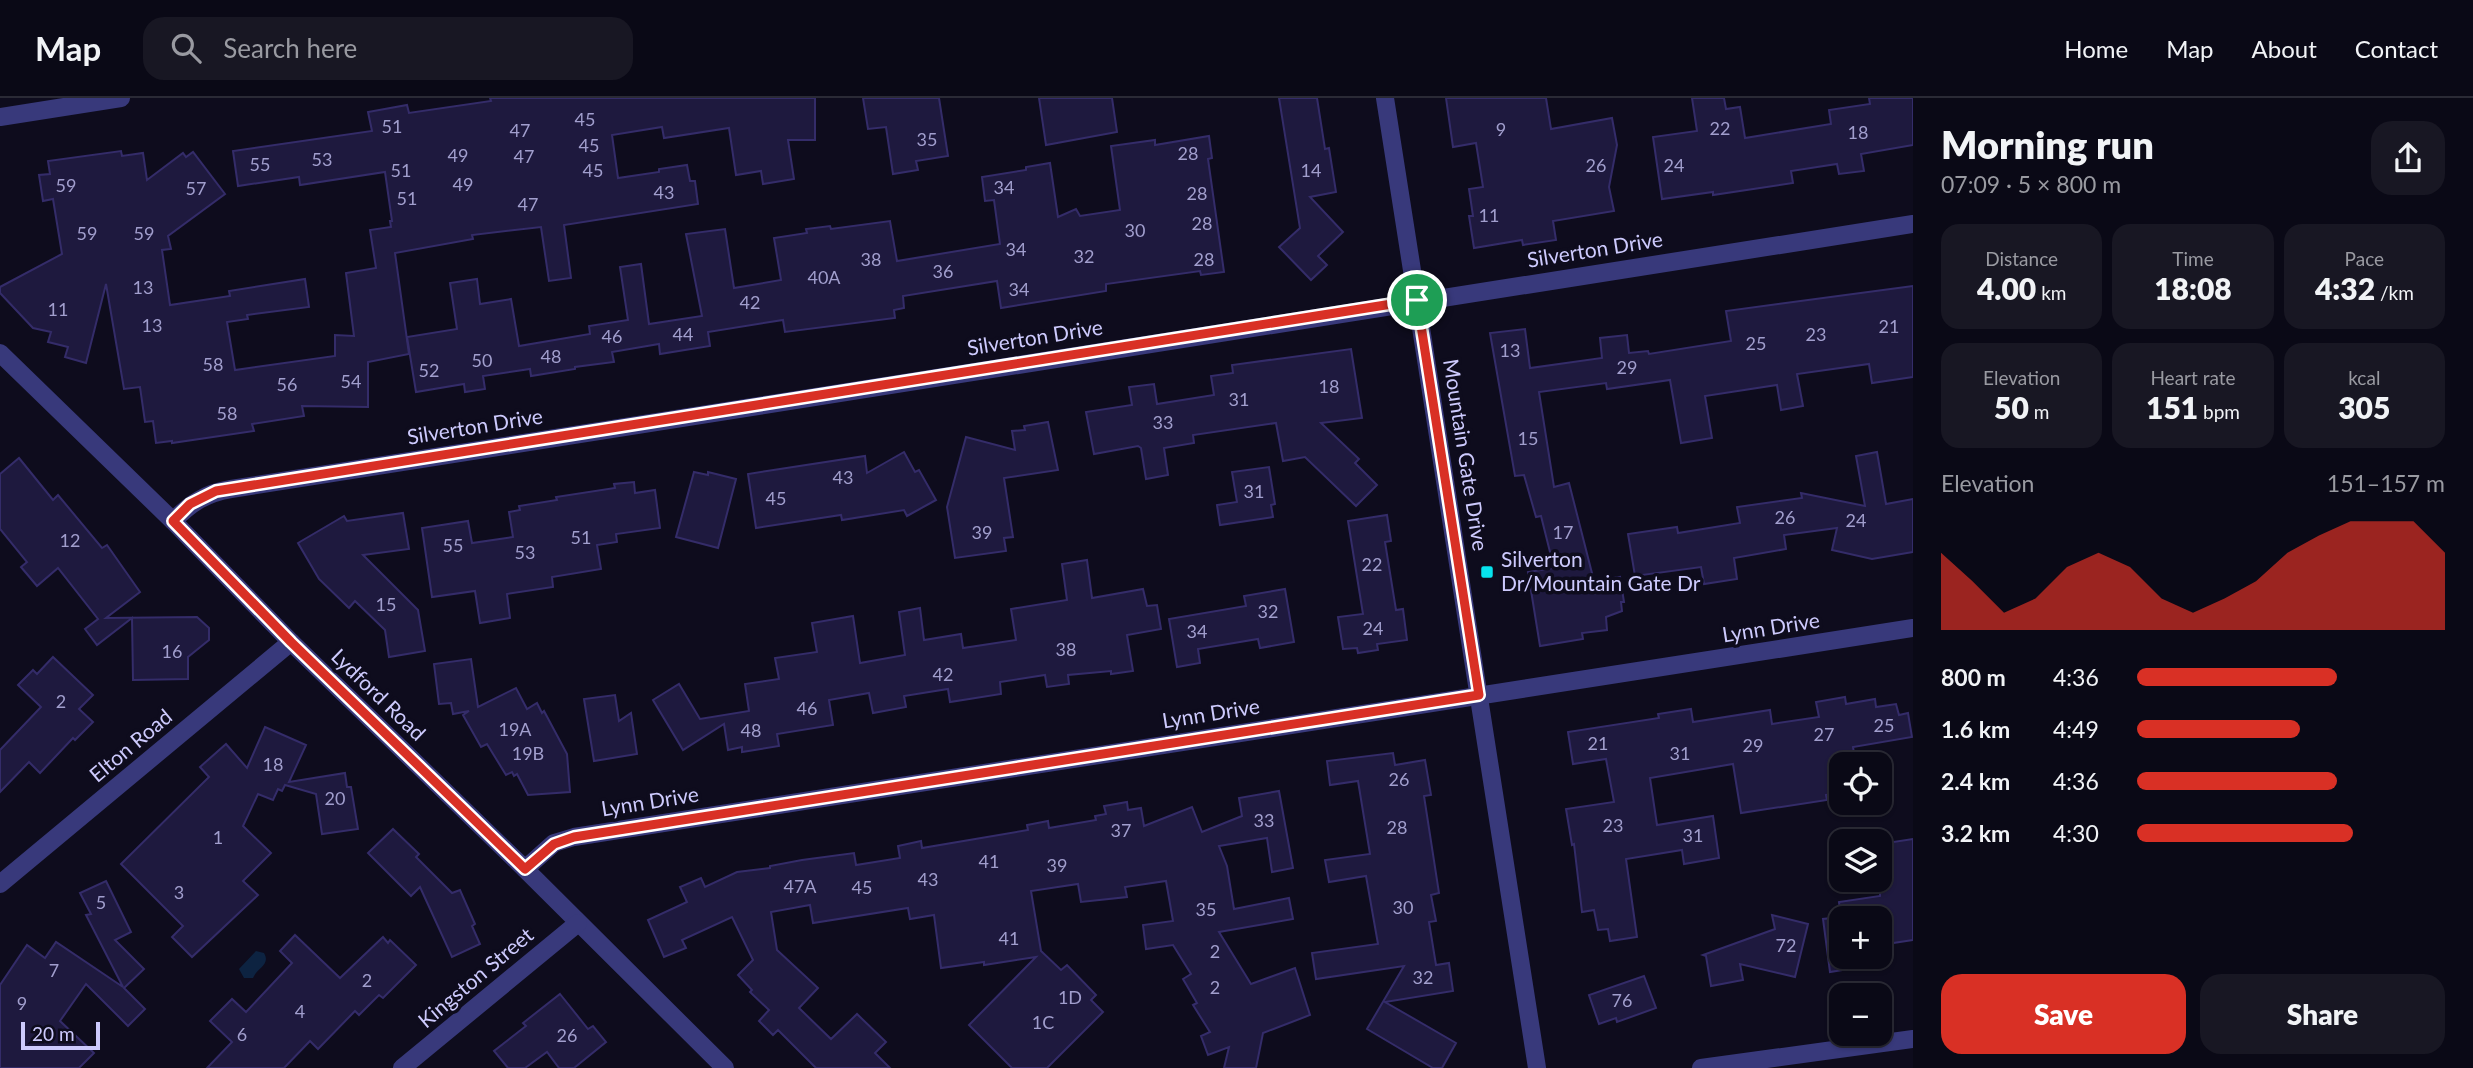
<!DOCTYPE html>
<html lang="en">
<head>
<meta charset="utf-8">
<style>
  :root { --surface:#0a0916; --page:#181723; --text:#f1f3f6; --muted:#999aa1; --line:#2a2a35; --accent:#d93025 }
  body { margin:0; font-family:Lato,sans-serif; background:var(--page); color:var(--text); height:100vh; display:flex; flex-direction:column; font-size:26px; white-space:nowrap }
  * { box-sizing:border-box; margin:0 }
  p { font-size:23px; color:var(--muted) }
  .icon { flex:none; width:38px; height:38px; fill:none; stroke:currentColor; stroke-width:2; stroke-linecap:round; stroke-linejoin:round }
  .map { position:relative; flex:1; overflow:hidden }
  .details { display:flex; flex-direction:column; background:var(--surface); width:560px }
  .details>* { flex:none }
  .buttons { position:absolute; left:1829px; top:654px; display:grid; gap:14px }
  .buttons a { display:grid; place-items:center; width:63px; height:63px; border-radius:14px; background:var(--surface); box-shadow:0 2px 5px #0004,0 0 0 2px var(--line); font-size:35px }
  .scale { position:absolute; left:21px; bottom:18px; width:79px; box-sizing:border-box; padding-left:7px; border:4px solid #cdcafd; border-top:0; font-size:19px; line-height:24px; white-space:nowrap; color:#cdcafd; -webkit-text-stroke:5px #0e0c1d; paint-order:stroke }
  .pin { position:absolute; display:grid; place-items:center; width:60px; height:60px; color:#fff; margin:-30px; border:4px solid #fff; border-radius:50%; box-shadow:0 2px 7px #0007 }
  .round { display:grid; place-items:center; flex:none; width:74px; height:74px; border-radius:21px; background:var(--page) }
  .overview { display:flex; align-items:center; justify-content:space-between; height:119px; padding:0 28px }
  h1 { font-size:38px; font-weight:800; line-height:52px }
  .stats { display:grid; grid-template-columns:repeat(3,1fr); gap:10px; height:119px; padding:7px 28px }
  .stats div { display:grid; align-content:center; border-radius:18px; background:var(--page); text-align:center }
  .stats b { font-size:30px; font-weight:800 }
  .stats small { font-size:19px; font-weight:400 }
  .stats p { font-size:19px }
  .chart { height:196px; padding:14px 28px }
  .chart p { display:flex; justify-content:space-between }
  .chart svg { width:100%; height:126px; margin-top:7px; fill:var(--accent); opacity:.7 }
  .cta { display:flex; gap:14px; margin-top:auto; padding:14px 28px }
  .cta a { flex:1; height:80px; border-radius:21px; background:var(--accent); color:#fff; font-size:28px; font-weight:800; line-height:80px; text-align:center }
  .cta a+a { background:var(--page); color:var(--text) }
  ul { padding:0 28px; list-style:none; font-size:23px }
  li { display:grid; grid-template-columns:112px 84px 1fr; align-items:center; height:52px }
  li i { height:18px; border-radius:9px; background:var(--accent) }
  header { display:flex; align-items:center; gap:42px; box-sizing:border-box; height:98px; padding:0 35px; background:var(--surface); border-bottom:2px solid var(--line) }
  header strong { font-size:33px }
  nav { display:flex; gap:38px; margin-inline-start:auto; font-size:24px }
  .search { width:490px; height:63px; background:var(--page); display:flex; align-items:center; gap:18px; box-sizing:border-box; padding:0 24px; border-radius:21px; color:var(--muted); font-size:26px }
  main { display:flex; flex:1; min-height:0 }
  .map>svg:first-child { display:block }
  .water { fill:#0d2341 }
  .building { fill:#1e193e; stroke:#342c69; stroke-width:2 }
  .lines { fill:none; stroke-linecap:round; stroke-linejoin:round }
  .street { stroke:#38397b; stroke-width:18 }
  .route-casing { stroke:#fff; stroke-width:14 }
  .route { stroke:#d93025; stroke-width:9 }
  .poi-dot { fill:#07e2ed; stroke:#0e0c1d; stroke-width:2.5 }
  .labels { text-anchor:middle; stroke-width:7; stroke-linejoin:round; paint-order:stroke }
  .number-label { font-size:18px; fill:#a19ecd }
  .street-label { font-size:21px; fill:#cdcafd; stroke:#0e0c1d }
  .poi-label { font-size:21px; fill:#cdcafd; stroke:#0e0c1d; text-anchor:start }
</style>
</head>
<body>
<header>
<strong>Map</strong>
<div class="search"><svg class="icon" aria-label="search" viewBox="0 0 24 24"><circle cx="10" cy="10" r="6"/><path d="M15 15l6 6"/></svg>Search here</div>
<nav><a>Home</a><a>Map</a><a>About</a><a>Contact</a></nav>
</header>
<main>
<div class="map">
<svg width="1913" height="970" viewBox="0 0 1913 970">
  <rect width="100%" height="100%" fill="#0e0c1d"/>
  <path class="water" d="M256,853l8,2c7,12 -7,15 -11,25h-9l-5,-9z"/>
  <g class="building">
    <path d="M490,0h325v42h-27l6,39 -31,5 -2,-13 -25,4 -7,-47 -65,10 -2,-11 -50,8 6,43 41,-6v-3l28,-4 3,16h5l3,23 -134,21 7,53 -22,3 -8,-54 -69,8 1,4 -78,14 14,101 -41,8v45l-66,-1 2,10 -52,8 2,7 -82,12v-2l-16,2 -3,-22 -8,1 -5,-35 -16,2 -18,-105 -20,79 -21,-6 3,-10 -20,-5 3,-10 -18,-4 -33,-35v-6l62,-33 -9,-55 -10,2 -4,-26 11,-1 -2,-13 73,-10 1,5 21,-3 4,27 36,-27 3,4 7,-5 32,42 -57,42 3,13 -9,1 8,55 60,-9 -1,-5 76,-12 4,28 -62,8 1,4 -21,3 8,48 100,-14v-21l19,1 -8,-63 30,-5 -6,-38 21,-3 -1,-6h2l-7,-49 -85,13 -1,-8 -61,9 -5,-35 139,-20 -4,-19 39,-7 2,8 82,-12z"/>
    <path d="M863,0h76l9,58 -32,5 2,9 -25,4 -7,-47 -18,2z"/>
    <path d="M1039,0h73l5,34 -71,13z"/>
    <path d="M1279,0h38l8,51 4,-1 7,44 -26,5 33,35 -25,24 9,9 -16,15 -32,-33 21,-19z"/>
    <path d="M1446,0h100l5,31 61,-11 5,27 -8,42 5,24 -61,10 3,19 -33,5 -1,-5 -48,8 -5,-32h4l-4,-27 14,-2 -7,-44 -23,4z"/>
    <path d="M1692,0h32l2,11 14,-2 5,31 86,-14 -2,-14 41,-6 -1,-6h44v47l-52,9 3,17 -25,3 -2,-10 -46,7 2,12 -80,12v-3l-51,7 -9,-62 44,-6z"/>
    <path d="M1209,38l3,22 -4,1 16,113 -23,3 -1,-4 -94,13v7l-105,17 -4,-27 -94,15 1,12 -10,2 1,8 -110,14 -2,-12 -75,12 2,14 -50,8 -1,-10 -47,8 2,10 -39,5v2l-44,7 -1,-7 -47,7 2,13 -20,3 -1,-8 -48,8 -9,-55 50,-8 -7,-46 27,-4 3,25 31,-5 8,47 71,-12 -1,-8 39,-6 -8,-53 21,-3 8,60 53,-8 -16,-82 39,-5 9,59 47,-8 -7,-42 33,-5 -1,-4 24,-3 1,3 59,-8 7,40 103,-17 -6,-44 -9,1 -3,-24 44,-7v-3l24,-4 8,54 18,-8 4,7 40,-6 -9,-64 44,-6v5z"/>
    <path d="M1913,188v91l-41,6 -3,-19 -72,10 6,32 -22,4 -4,-25 -72,11 7,42 -31,5 -11,-63 -63,9 -1,-6 -67,9 15,95 15,-4 25,98 26,-4 4,25h-3l1,9 -16,6 1,13 -25,3 1,6 -43,7 -12,-74 26,-4 -13,-52 -5,1 -12,-42 -9,1 -25,-143 35,-4 5,39 72,-10 -2,-20 27,-3 2,18 19,-2 1,3 82,-13 -5,-30z"/>
    <path d="M1351,251l11,69 -41,5 38,36 -4,4 22,22 -21,21 -51,-49 -22,4 -7,-38 -83,12 1,8 -30,5 4,27 -22,4 -5,-31 -3,-2 -44,8 -8,-42 46,-7 -3,-18 25,-3 3,20 57,-9 -3,-19 22,-3 -1,-8z"/>
    <path d="M1048,324l10,48 -54,8 9,59 -9,1 2,13 -51,7 -8,-51 19,-70 49,13 -3,-19 13,-1 -1,-4z"/>
    <path d="M904,354l11,20 4,-2 17,30 -29,16 -3,-6 -62,10 -1,-5 -85,13 -8,-54 117,-18 2,17z"/>
    <path d="M1877,354l9,52 27,-5v53l-41,7 -40,-9 5,-22 -53,7 2,14 -52,9 3,21 -33,5 -3,-17 -66,9 -7,-42 49,-7 1,6 62,-10 -3,-16 65,-9 -1,-5 64,13 -9,-50z"/>
    <path d="M19,360l34,42 5,-5 44,53 5,-3 33,47 -34,26 91,-1 12,11v12l-21,17v22l-55,1 -1,-62 -35,27 -12,-16 13,-10 -40,-51 -21,18 -16,-19 6,-5 -27,-33v-55z"/>
    <path d="M1269,369l6,37 -4,1 2,12 -53,8 -3,-20 20,-3 -5,-30z"/>
    <path d="M694,374l14,3v-3l28,7 -18,69 -42,-11z"/>
    <path d="M634,384l1,11 20,-3 5,38 -44,6 1,8 -20,3 4,24 -49,8 1,10 -46,7 3,24 -30,5 -5,-32 -43,6 -10,-69 46,-7 4,22 41,-6 -4,-25 11,-2 -1,-4 38,-6 -1,-3 59,-9 -1,-4z"/>
    <path d="M403,415l6,36 -46,6 55,55 7,41 -36,6 -4,-27 -30,-29 -6,7 -30,-29 -21,-36 46,-27 3,5z"/>
    <path d="M1387,417l4,26 -6,1 11,68 7,-1 4,31 -30,4 1,6 -20,3 -1,-5 -14,1 -5,-32 25,-3 -15,-93z"/>
    <path d="M1087,462l5,38 51,-9 4,17 10,-1 4,24 -34,6 6,36 -22,3v-3l-43,4 1,9 -22,3 -2,-12 -45,7 1,12 -51,8 -2,-13 -44,7 2,11 -33,6 -4,-20 -40,7 4,25 -56,9 2,12 -37,6v-5l-14,3 -4,-26 -41,26 -30,-50 26,-16 21,35 49,-8 -4,-27 34,-5 -4,-21 42,-6 -5,-29 41,-7 7,47 45,-8 -6,-43 21,-4 4,32 37,-6 2,14 53,-8 -5,-31 56,-9 -5,-36z"/>
    <path d="M1285,491l9,53 -34,6 -2,-9 -60,10 2,14 -23,4 -8,-48 77,-13 -2,-10z"/>
    <path d="M53,559l40,38 -14,14 14,13 -18,18 -2,-2 -33,35 -11,-11 -29,30v-42l41,-43 -23,-22 15,-15 4,4z"/>
    <path d="M471,561l7,48 38,-19 11,21 10,-6 5,10 2,-2 23,43 3,38 -42,3 -11,-21 -3,2 -2,-4 -6,3 -19,-31 -6,3 -18,-32 6,-4 -16,3 -2,-11 -12,1 -5,-40z"/>
    <path d="M615,597l4,26 12,-8 6,41 -43,7 -10,-62z"/>
    <path d="M1845,599l1,7 29,-5 1,8 20,-3 3,11 9,-2 4,24 -59,10 3,18h-15v27l-15,3 1,5 -86,13 -8,-49 -83,14 7,47 56,-9 6,42 -35,6 -2,-14 -56,9 11,78 -27,4 -2,-12 -10,1 -4,-20 -12,2 -8,-68 -2,1 -6,-36 48,-7 -8,-43 -33,5 -5,-32 91,-14 -1,-4 33,-5 2,13 77,-12 2,14 47,-7 -3,-15z"/>
    <path d="M265,629l41,18 -17,37 56,-9 2,14h4l7,42 -36,5 -6,-40 -31,-9 -3,6 -4,-2 -5,11 -15,-6 -15,32 28,27 -28,28 15,14 -66,62 -20,-20 11,-11 -62,-62 88,-87 -9,-10 26,-23 21,24z"/>
    <path d="M1393,655l2,12 30,-5 6,35 -7,1 15,97 -8,2 5,26 -7,1 7,43 13,-2 4,28 -68,11 71,41 -14,25h-9l-66,-39 37,-63 -88,13 -4,-26 66,-9 -12,-68 -37,6 -4,-22 45,-6 -12,-73 -28,4 -3,-24z"/>
    <path d="M1279,693l14,77 -21,4 -5,-34 -48,8 8,20 7,43 55,-11 4,21 -74,13 32,52 44,-16 15,47 -47,18 -7,35h-32l5,-21 -21,8 -7,-19 9,-4 -17,-27 4,-2 -14,-24 8,-5 -18,-29 -27,4 -3,-24 30,-4 -7,-40 -41,6 2,10 -46,5 -3,-18 -47,7 10,60 20,19 6,-5 29,30 -5,5 12,12 -56,56h-35l-43,-43 67,-68 -52,8v-3l-43,6 -7,-53 -24,4 -2,-11 -95,15 -3,-18 -39,7 6,38 41,38 -19,20 32,31 26,-25 29,28 -11,11 15,15h-74l-38,-38 -5,5 -14,-14 10,-11 -19,-18 2,-2 -14,-15 15,-15 -21,-43 -50,23 4,8 -22,9 -16,-37 39,-18 -7,-15 21,-9 4,9 32,-15 33,-4v-2l32,-6 52,-7 2,12 44,-7 -2,-12 23,-5 1,7 106,-18 -1,-5 21,-4 1,7 47,-8 -1,-4 11,-2 -2,-8 23,-4 1,8 13,-2 3,18 48,-19 10,25 40,-16 -3,-18z"/>
    <path d="M393,731l26,25 -3,3 36,36 8,-3 15,34 -3,2 8,18 -28,13 -32,-70 -9,9 -43,-43z"/>
    <path d="M1913,741v101l-33,5v-26h-39v38h12l2,11 -25,4 -7,-53 18,-2 -2,-15 41,-6v-52z"/>
    <path d="M106,783l25,51 -16,8 29,29 -20,19 21,21 -17,17 -42,-42 -26,37 34,32 -15,15h-79v-83l27,-40 18,13 11,-16 67,45 -37,-72 5,-1 -11,-21z"/>
    <path d="M1772,817l36,9 -13,53 -55,-13 3,16 -32,6 -5,-30 -3,-1 72,-26z"/>
    <path d="M295,837l45,43 43,-41 5,6 2,-3 26,25 -33,33 -4,-3 -20,20 -4,-4 -37,38 -8,-8 -26,27h-77l25,-26 -22,-21 22,-22 14,13 46,-49 -12,-12z"/>
    <path d="M1644,878l12,32 -39,14 -1,-4 -17,6 -10,-29z"/>
    <path d="M560,896l28,35 5,-3 13,16 -32,26h-15l-12,-16 -22,16h-17l-14,-17 32,-25 -3,-3z"/>
  </g>
  <g class="lines">
    <g class="street">
      <path d="M1385,0l152,970"/>
      <path d="M0,19l121,-19"/>
      <path d="M0,255l173,168 118,121 234,227 200,199"/>
      <path d="M173,423c18,-18 33,-28 58,-32l1682,-265"/>
      <path d="M525,771l29,-26 20,-6 1339,-209"/>
      <path d="M0,786l291,-242"/>
      <path d="M402,970l176,-145"/>
      <path d="M1701,970l212,-29"/>
    </g>
  </g>
  <g class="lines">
    <defs>
      <path id="route" d="M1417,202l62,395 -905,142 -20,7 -29,25 -234,-227 -118,-121 17,-17 26,-13z"/>
    </defs>
    <use href="#route" class="route-casing"/>
    <use href="#route" class="route"/>
  </g>
  <rect class="poi-dot" x="1480" y="467" width="14" height="14" rx="3.5"/>
  <g class="labels">
    <g class="number-label">
      <text x="585" y="28">45</text>
      <text x="392" y="35">51</text>
      <text x="1720" y="37">22</text>
      <text x="1501" y="38">9</text>
      <text x="520" y="39">47</text>
      <text x="1858" y="41">18</text>
      <text x="927" y="48">35</text>
      <text x="589" y="54">45</text>
      <text x="1188" y="62">28</text>
      <text x="458" y="64">49</text>
      <text x="524" y="65">47</text>
      <text x="322" y="68">53</text>
      <text x="260" y="73">55</text>
      <text x="1596" y="74">26</text>
      <text x="1674" y="74">24</text>
      <text x="401" y="79">51</text>
      <text x="593" y="79">45</text>
      <text x="1311" y="79">14</text>
      <text x="463" y="93">49</text>
      <text x="66" y="94">59</text>
      <text x="1004" y="96">34</text>
      <text x="196" y="97">57</text>
      <text x="664" y="101">43</text>
      <text x="1197" y="102">28</text>
      <text x="407" y="107">51</text>
      <text x="528" y="113">47</text>
      <text x="1489" y="124">11</text>
      <text x="1202" y="132">28</text>
      <text x="1135" y="139">30</text>
      <text x="87" y="142">59</text>
      <text x="144" y="142">59</text>
      <text x="1016" y="158">34</text>
      <text x="1084" y="165">32</text>
      <text x="871" y="168">38</text>
      <text x="1204" y="168">28</text>
      <text x="943" y="180">36</text>
      <text x="824" y="186">40A</text>
      <text x="143" y="196">13</text>
      <text x="1019" y="198">34</text>
      <text x="750" y="211">42</text>
      <text x="58" y="218">11</text>
      <text x="152" y="234">13</text>
      <text x="1889" y="235">21</text>
      <text x="683" y="243">44</text>
      <text x="1816" y="243">23</text>
      <text x="612" y="245">46</text>
      <text x="1756" y="252">25</text>
      <text x="1510" y="259">13</text>
      <text x="551" y="265">48</text>
      <text x="482" y="269">50</text>
      <text x="213" y="273">58</text>
      <text x="1627" y="276">29</text>
      <text x="429" y="279">52</text>
      <text x="351" y="290">54</text>
      <text x="287" y="293">56</text>
      <text x="1329" y="295">18</text>
      <text x="1239" y="308">31</text>
      <text x="227" y="322">58</text>
      <text x="1163" y="331">33</text>
      <text x="1528" y="347">15</text>
      <text x="843" y="386">43</text>
      <text x="1254" y="400">31</text>
      <text x="776" y="407">45</text>
      <text x="1785" y="426">26</text>
      <text x="1856" y="429">24</text>
      <text x="982" y="441">39</text>
      <text x="1563" y="441">17</text>
      <text x="581" y="446">51</text>
      <text x="70" y="449">12</text>
      <text x="453" y="454">55</text>
      <text x="525" y="461">53</text>
      <text x="1372" y="473">22</text>
      <text x="386" y="513">15</text>
      <text x="1268" y="520">32</text>
      <text x="1373" y="537">24</text>
      <text x="1197" y="540">34</text>
      <text x="1066" y="558">38</text>
      <text x="172" y="560">16</text>
      <text x="943" y="583">42</text>
      <text x="61" y="610">2</text>
      <text x="807" y="617">46</text>
      <text x="1884" y="634">25</text>
      <text x="515" y="638">19A</text>
      <text x="751" y="639">48</text>
      <text x="1824" y="643">27</text>
      <text x="1598" y="652">21</text>
      <text x="1753" y="654">29</text>
      <text x="528" y="662">19B</text>
      <text x="1680" y="662">31</text>
      <text x="273" y="673">18</text>
      <text x="1399" y="688">26</text>
      <text x="335" y="707">20</text>
      <text x="1264" y="729">33</text>
      <text x="1613" y="734">23</text>
      <text x="1397" y="736">28</text>
      <text x="1121" y="739">37</text>
      <text x="1693" y="744">31</text>
      <text x="218" y="746">1</text>
      <text x="989" y="770">41</text>
      <text x="1057" y="774">39</text>
      <text x="928" y="788">43</text>
      <text x="800" y="795">47A</text>
      <text x="862" y="796">45</text>
      <text x="179" y="801">3</text>
      <text x="101" y="811">5</text>
      <text x="1403" y="816">30</text>
      <text x="1206" y="818">35</text>
      <text x="1009" y="847">41</text>
      <text x="1786" y="854">72</text>
      <text x="1215" y="860">2</text>
      <text x="54" y="879">7</text>
      <text x="1423" y="886">32</text>
      <text x="367" y="889">2</text>
      <text x="1215" y="896">2</text>
      <text x="1070" y="906">1D</text>
      <text x="1622" y="909">76</text>
      <text x="22" y="912">9</text>
      <text x="300" y="920">4</text>
      <text x="1043" y="931">1C</text>
      <text x="242" y="943">6</text>
      <text x="567" y="944">26</text>
    </g>
    <g class="street-label">
      <text transform="translate(1595 152) rotate(-9)" y="7">Silverton Drive</text>
      <text transform="translate(1035 240) rotate(-9)" y="7">Silverton Drive</text>
      <text transform="translate(475 329) rotate(-9)" y="7">Silverton Drive</text>
      <text transform="translate(1465 357) rotate(81)" y="7">Mountain Gate Drive</text>
      <text transform="translate(1771 530) rotate(-9)" y="7">Lynn Drive</text>
      <text transform="translate(378 597) rotate(44)" y="7">Lydford Road</text>
      <text transform="translate(1211 616) rotate(-9)" y="7">Lynn Drive</text>
      <text transform="translate(131 648) rotate(-40)" y="7">Elton Road</text>
      <text transform="translate(650 704) rotate(-9)" y="7">Lynn Drive</text>
      <text transform="translate(476 880) rotate(-40)" y="7">Kingston Street</text>
    </g>
    <g class="poi-label">
      <text x="1501" y="469">Silverton<tspan x="1501" dy="24">Dr/Mountain Gate Dr</tspan></text>
    </g>
  </g>
</svg>
<div class="buttons">
<a><svg class="icon" aria-label="locate" viewBox="0 0 24 24"><circle cx="12" cy="12" r="6"/><path d="M12 2v4M12 18v4M2 12h4M18 12h4"/></svg></a>
<a><svg class="icon" aria-label="layers" viewBox="0 0 24 24"><path d="M12 4l9 5-9 5-9-5zM3 14l9 5 9-5"/></svg></a>
<a>+</a>
<a>−</a>
</div>
<div class="scale">20 m</div>
<div class="pin" style="left:1417px;top:202px;background:#1e9e55"><svg class="icon" aria-label="arrive" viewBox="0 0 24 24"><path d="M6 21V4h12l-3 4 3 4H6"/></svg></div>
</div>
<section class="details">
<div class="overview"><div><h1>Morning run</h1><p>07:09 · 5 × 800 m</p></div><a class="round"><svg class="icon" aria-label="share" viewBox="0 0 24 24"><path d="M12 15V3M7 8l5-5 5 5M5 13v7h14v-7"/></svg></a></div>
<div class="stats">
<div><p>Distance</p><b>4.00<small> km</small></b></div>
<div><p>Time</p><b>18:08</b></div>
<div><p>Pace</p><b>4:32<small> /km</small></b></div>
</div>
<div class="stats">
<div><p>Elevation</p><b>50<small> m</small></b></div>
<div><p>Heart rate</p><b>151<small> bpm</small></b></div>
<div><p>kcal</p><b>305</b></div>
</div>
<div class="chart"><p><span>Elevation</span>151–157 m</p>
<svg viewBox="0 0 160 44" preserveAspectRatio="none"><path d="M0 44V17L10 27L20 38L30 33L40 22L50 17L60 22L70 33L80 38L90 33L100 27L110 17L120 11L130 6L140 6L150 6L160 17V44z"/></svg>
</div>
<ul>
<li><b>800 m</b>4:36<i style="width:65%"></i></li>
<li><b>1.6 km</b>4:49<i style="width:53%"></i></li>
<li><b>2.4 km</b>4:36<i style="width:65%"></i></li>
<li><b>3.2 km</b>4:30<i style="width:70%"></i></li>
</ul>
<div class="cta"><a>Save</a><a>Share</a></div>
</section>
</main>
</body>
</html>
